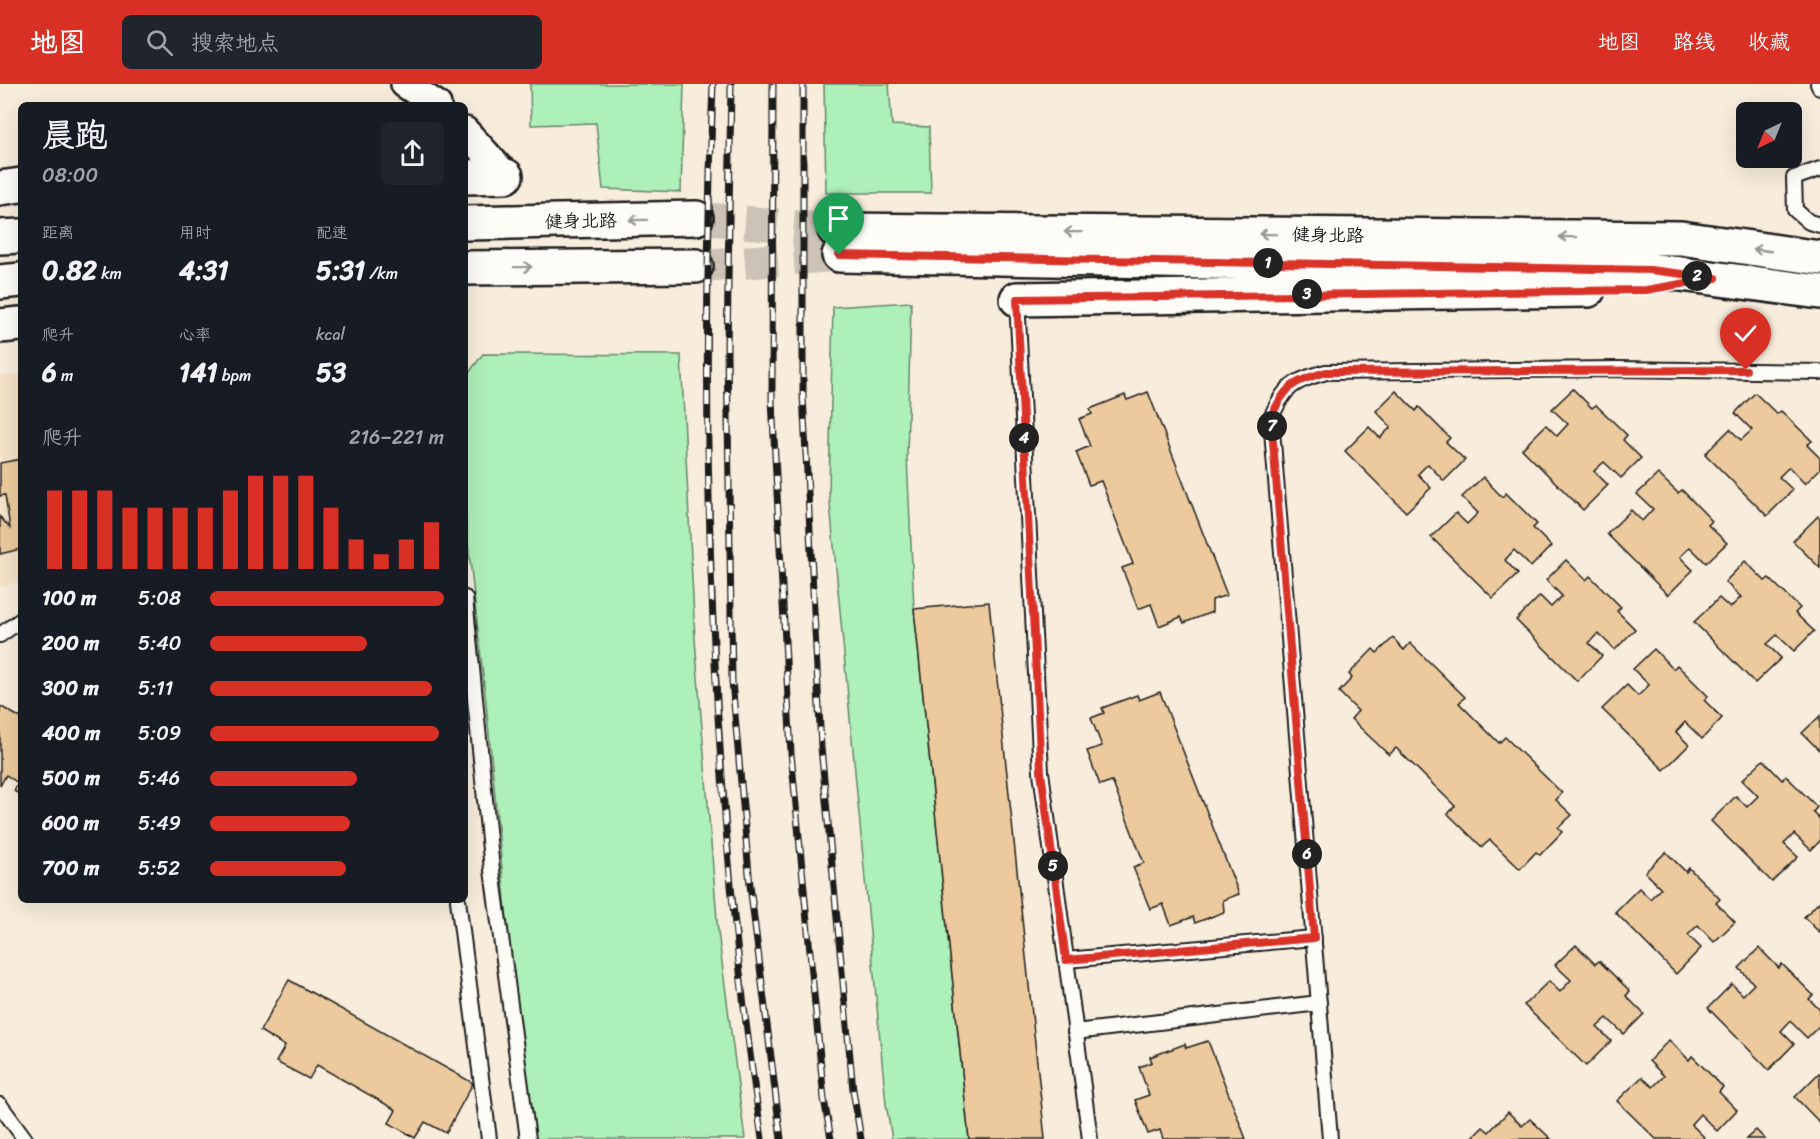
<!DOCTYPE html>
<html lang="zh">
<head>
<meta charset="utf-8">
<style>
  :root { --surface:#171b24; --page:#20242c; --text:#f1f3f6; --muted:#9ea1a6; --accent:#d93025 }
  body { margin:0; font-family:Sriracha,"LXGW WenKai TC",sans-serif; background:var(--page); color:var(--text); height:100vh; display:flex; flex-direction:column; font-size:22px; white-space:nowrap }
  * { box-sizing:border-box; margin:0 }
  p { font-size:20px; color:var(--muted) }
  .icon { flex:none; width:33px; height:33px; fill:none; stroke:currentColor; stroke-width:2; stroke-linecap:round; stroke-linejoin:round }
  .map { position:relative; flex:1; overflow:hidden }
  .panel { position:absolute; left:18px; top:18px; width:450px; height:801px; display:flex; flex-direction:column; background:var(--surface); border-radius:9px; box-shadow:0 6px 24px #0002 }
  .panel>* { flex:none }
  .needle { width:39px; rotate:223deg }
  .tools { position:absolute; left:1736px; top:18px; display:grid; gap:12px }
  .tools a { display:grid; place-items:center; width:66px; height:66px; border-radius:9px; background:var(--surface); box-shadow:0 6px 24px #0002; font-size:30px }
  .pin { position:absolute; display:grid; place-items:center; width:51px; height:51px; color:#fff; margin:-62px -26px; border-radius:50% 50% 50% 0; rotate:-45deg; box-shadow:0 0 6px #0007 }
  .pin .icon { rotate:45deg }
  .km { position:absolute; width:30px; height:30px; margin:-15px; border-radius:50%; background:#222; color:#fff; font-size:16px; line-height:30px; text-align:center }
  .round { display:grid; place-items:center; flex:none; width:63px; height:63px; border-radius:9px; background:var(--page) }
  .headline { display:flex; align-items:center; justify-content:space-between; height:102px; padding:0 24px }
  h1 { font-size:33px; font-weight:800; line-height:45px }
  .figures { display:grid; grid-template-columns:repeat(3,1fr); gap:9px; height:102px; padding:6px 24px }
  .figures div { display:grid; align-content:center }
  .figures b { font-size:26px; font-weight:800 }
  .figures small { font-size:16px; font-weight:400 }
  .figures p { font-size:16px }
  .chart { height:168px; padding:12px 24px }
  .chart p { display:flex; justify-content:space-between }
  .chart svg { width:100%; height:108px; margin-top:6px; stroke:var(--accent); stroke-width:6 }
  ul { padding:0 24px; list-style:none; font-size:20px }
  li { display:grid; grid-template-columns:96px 72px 1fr; align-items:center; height:45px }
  li i { height:15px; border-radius:8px; background:var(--accent) }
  header { display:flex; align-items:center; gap:36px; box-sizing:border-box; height:84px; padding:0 30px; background:var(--accent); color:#fff }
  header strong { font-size:28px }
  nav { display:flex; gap:33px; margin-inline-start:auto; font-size:21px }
  .search { width:420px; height:54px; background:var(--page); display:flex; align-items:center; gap:15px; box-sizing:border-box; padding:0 21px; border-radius:9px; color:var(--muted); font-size:22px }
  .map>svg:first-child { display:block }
  .built { fill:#f4e2c9 }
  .green { fill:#aef0b9; stroke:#65866a; stroke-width:1.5 }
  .building { fill:#ecca9d; stroke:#1c1c1c; stroke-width:1.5 }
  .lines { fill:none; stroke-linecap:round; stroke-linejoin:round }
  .secondary-tunnel { stroke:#ccc3b6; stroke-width:33; stroke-dasharray:33 16; stroke-linecap:butt }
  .lane-casing { stroke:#1c1c1c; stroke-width:18 }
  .street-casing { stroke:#1c1c1c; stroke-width:32 }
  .secondary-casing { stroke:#1c1c1c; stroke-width:38 }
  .lane { stroke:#fdfcf7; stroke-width:14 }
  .street { stroke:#fdfcf7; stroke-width:27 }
  .secondary { stroke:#fdfcf7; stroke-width:33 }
  .rail-casing { stroke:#1c1c1c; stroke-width:7 }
  .rail { stroke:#fdfcf7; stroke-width:4.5; stroke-dasharray:14; stroke-linecap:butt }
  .oneway { stroke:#989794 }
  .route-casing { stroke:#fff; stroke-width:12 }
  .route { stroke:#d93025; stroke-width:8 }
  .labels { text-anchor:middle; stroke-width:5; stroke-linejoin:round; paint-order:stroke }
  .street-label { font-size:18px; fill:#1c1c1c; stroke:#fdfcf7 }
</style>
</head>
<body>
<header>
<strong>地图</strong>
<div class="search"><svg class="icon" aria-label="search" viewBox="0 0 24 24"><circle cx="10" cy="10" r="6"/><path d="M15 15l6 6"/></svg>搜索地点</div>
<nav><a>地图</a><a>路线</a><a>收藏</a></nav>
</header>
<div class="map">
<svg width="1820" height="1055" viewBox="0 0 1820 1055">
  <rect width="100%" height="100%" fill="#f8eddc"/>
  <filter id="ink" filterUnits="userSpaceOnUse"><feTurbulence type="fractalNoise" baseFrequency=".0167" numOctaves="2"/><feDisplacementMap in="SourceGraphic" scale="12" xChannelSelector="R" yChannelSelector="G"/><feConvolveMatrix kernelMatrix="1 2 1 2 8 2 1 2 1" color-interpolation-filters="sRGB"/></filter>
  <g filter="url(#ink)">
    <path class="built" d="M21,290v207l-21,7v-213z"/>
    <g class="green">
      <path d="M530,0h154l-3,108 -78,-3 -7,-66 -65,2z"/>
      <path d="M824,0h65l3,41 37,2 2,66h-105z"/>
      <path d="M911,218l-4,155 7,152 55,530h-77l-6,-35 -57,-611 4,-186z"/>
      <path d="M483,270l198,1 14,284 23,293 27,207h-217l-42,-436 -21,-188v-137z"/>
    </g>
    <g class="building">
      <path d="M1573,305l19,19 4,-3 31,30 -4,5 18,18 -20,20 -17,-16 -10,9 14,14 -25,25 -61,-61 24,-24 11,11 11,-12 -16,-15z"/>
      <path d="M1396,307l20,20 3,-4 31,31 -4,4 19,18 -21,21 -16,-17 -10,10 13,14 -25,24 -61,-61 24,-24 11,11 11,-11 -15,-16z"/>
      <path d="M1148,308l79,203 -15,5v12l-28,11 -3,-6 -22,9 -8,-22 -13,5 -16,-41 11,-4 -32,-83 -12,4 -13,-33 14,-6 -11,-27 13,-5 -2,-5 35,-14 2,5z"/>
      <path d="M1755,309l22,21 4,-3 31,30 -5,4 13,13v11l-15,15 -16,-17 -10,10 14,13 -26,26 -62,-62 25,-25 11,11 11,-10 -17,-17z"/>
      <path d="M21,375v90l-21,5v-37l10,11 -5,-33 -5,1v-33z"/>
      <path d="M1658,390l20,19 4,-3 30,31 -4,4 19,18 -21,20 -16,-16 -10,10 13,13 -25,25 -61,-61 24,-24 11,11 11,-12 -16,-15z"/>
      <path d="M1483,393l19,20 4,-4 31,31 -4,4 18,18 -20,21 -17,-17 -9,10 13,14 -25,24 -62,-61 25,-24 11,11 11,-11 -16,-16z"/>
      <path d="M1818,432l2,2v50l-27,-27z"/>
      <path d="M1566,476l20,20 4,-4 31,31 -4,4 18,18 -20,21 -17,-17 -9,10 13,13 -25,25 -61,-61 24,-24 11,11 11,-11 -16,-16z"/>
      <path d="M1745,477l20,20 4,-3 31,30 -5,5 19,18 -20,20 -17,-16 -10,9 14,14 -26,25 -61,-61 25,-24 11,10 11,-11 -16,-15z"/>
      <path d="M989,518l56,537h-76l-55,-530z"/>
      <path d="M1393,554l11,12 6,-7 55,54 -6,6 40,40 6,-6 57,56 -6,7 16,15 -14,13 4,4 -22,23 -4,-3 -16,17 -30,-29 -8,7 -34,-33 7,-8 -59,-58 -7,7 -38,-36 7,-8 -19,-19 13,-14 -3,-4 24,-25 4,4z"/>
      <path d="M1654,565l19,20 4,-4 31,31 -4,4 18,18 -20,21 -17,-17 -9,10 13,13 -25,25 -62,-61 25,-24 11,11 11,-11 -16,-16z"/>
      <path d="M1160,608l79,202 -16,6 1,12 -29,11 -2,-6 -22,8 -8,-21 -13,5 -17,-42 11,-4 -32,-82 -12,4 -13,-34 15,-5 -11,-28 13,-5 -2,-5 35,-13 2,5z"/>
      <path d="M0,622l21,12v77l-7,-4 4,-8 -12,-8 -6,11z"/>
      <path d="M1820,632v35l-18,-18z"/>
      <path d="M1763,676l19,20 4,-4 31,31 -4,5 7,7v22l-9,9 -17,-16 -10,10 14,13 -26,25 -61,-61 25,-25 11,11 11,-11 -16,-16z"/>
      <path d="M1666,768l20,20 3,-4 31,31 -4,4 19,19 -21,20 -16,-17 -10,10 13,13 -25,26 -61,-62 24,-24 11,11 11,-11 -16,-16z"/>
      <path d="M1820,817v32l-16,-16z"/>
      <path d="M1576,861l19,19 4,-3 31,30 -4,5 18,18 -20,20 -17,-16 -10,9 14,14 -25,25 -62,-61 25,-24 11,11 11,-12 -16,-15z"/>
      <path d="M1759,864l20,20 3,-4 31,31 -4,4 11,11v15l-13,13 -17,-17 -9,10 13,13 -25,26 -61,-62 24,-24 11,11 11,-11 -15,-16z"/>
      <path d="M289,896l184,103 -27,50 -21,-11 -10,16 -26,-15 7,-13 -79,-45 -8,14 -33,-17 9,-16 -25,-15z"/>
      <path d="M1669,956l20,20 3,-4 31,31 -4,5 18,18 -20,21 -17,-17 -9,10 13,13 -2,2h-46l-39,-38 25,-24 11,10 11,-11 -15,-15z"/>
      <path d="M1208,957l38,98h-83l-3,-9 -12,4 -13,-34 14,-5 -10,-28 13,-5 -2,-5 35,-13 1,4z"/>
      <path d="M1819,989l1,1v49l-25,-26z"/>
      <path d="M1508,1028l14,14 8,-7 21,20h-80l12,-12 6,5z"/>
      <path d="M1756,1046l9,9h-19z"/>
    </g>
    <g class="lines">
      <g class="secondary-tunnel">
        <path d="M696,134l139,12"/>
        <path d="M696,182l143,-11"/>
      </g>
      <defs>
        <g id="lane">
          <path d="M1818,0l2,4"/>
          <path d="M1820,85l-26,9 1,32 14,12 11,3"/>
          <path d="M1017,215l24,473 49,367"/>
          <path d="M465,514l27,272 36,269"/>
          <path d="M0,551l21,-15"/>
          <path d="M458,816l31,239"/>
          <path d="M1066,876l248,-22"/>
          <path d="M1075,948l244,-29"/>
          <path d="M0,1021l25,34"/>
          <path d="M1330,1055l-59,-721c13,-32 23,-37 55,-46l291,-3 203,3"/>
        </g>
        <g id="street">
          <path d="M405,0l32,21"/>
          <path d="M465,47l41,45"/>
        </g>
        <g id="secondary">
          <path d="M465,93l41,-1"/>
          <path d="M0,104l21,-3"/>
          <path d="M465,139l231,-5"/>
          <path d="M835,146l846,8 139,20"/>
          <path d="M0,153l21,-1"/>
          <path d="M839,171l811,15 170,22"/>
          <path d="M465,184l231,-2"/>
          <path d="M0,198l21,-2"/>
          <path d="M1017,215l571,-9"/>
          <path d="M0,242l21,-2"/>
        </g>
      </defs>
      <use href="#lane" class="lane-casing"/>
      <use href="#street" class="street-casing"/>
      <use href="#secondary" class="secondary-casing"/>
      <use href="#lane" class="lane"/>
      <use href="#street" class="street"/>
      <use href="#secondary" class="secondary"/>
      <defs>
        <g id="rail">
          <path d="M713,0c-14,352 -4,706 49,1055"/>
          <path d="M731,0l-4,268 5,329 18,204 31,254"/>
          <path d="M773,0l-1,316 19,353 33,346 7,40"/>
          <path d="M803,0v311l18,352 32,343 8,49"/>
        </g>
      </defs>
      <use href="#rail" class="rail-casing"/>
      <use href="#rail" class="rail"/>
    </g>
    <defs><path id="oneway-shaft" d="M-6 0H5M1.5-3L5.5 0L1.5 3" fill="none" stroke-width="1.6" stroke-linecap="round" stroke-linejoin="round" transform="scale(1.5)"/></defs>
    <g class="oneway">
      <use href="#oneway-shaft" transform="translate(638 136) rotate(179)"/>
      <use href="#oneway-shaft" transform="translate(1073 148) rotate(-179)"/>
      <use href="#oneway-shaft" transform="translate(1268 150) rotate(-179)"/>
      <use href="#oneway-shaft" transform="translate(1568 153) rotate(-179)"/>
      <use href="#oneway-shaft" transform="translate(1762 166) rotate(-172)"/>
      <use href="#oneway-shaft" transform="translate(523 183) rotate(-1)"/>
    </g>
  </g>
  <g class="lines" filter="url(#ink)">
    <defs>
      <path id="route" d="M839,171l811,15 66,8 -70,12 -629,9 24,473 25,188 248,-22 -43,-520c13,-32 23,-37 55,-46l420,-2"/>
    </defs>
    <use href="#route" class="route-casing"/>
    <use href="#route" class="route"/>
  </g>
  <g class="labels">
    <g class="street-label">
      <text transform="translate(581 137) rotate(-1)" y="6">健身北路</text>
      <text transform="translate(1328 151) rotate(1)" y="6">健身北路</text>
    </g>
  </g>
</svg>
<div class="tools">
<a><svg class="needle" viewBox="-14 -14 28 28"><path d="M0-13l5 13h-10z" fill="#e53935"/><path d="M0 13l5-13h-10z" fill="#9ea1a6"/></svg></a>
</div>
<div class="pin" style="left:839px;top:171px;background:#1e9e55"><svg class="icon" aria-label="arrive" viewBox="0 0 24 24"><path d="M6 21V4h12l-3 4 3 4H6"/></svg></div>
<div class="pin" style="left:1746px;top:286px;background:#d93025"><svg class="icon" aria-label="check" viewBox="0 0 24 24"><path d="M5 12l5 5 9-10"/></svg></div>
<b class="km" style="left:1268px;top:179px">1</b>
<b class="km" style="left:1697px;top:192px">2</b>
<b class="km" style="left:1307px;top:210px">3</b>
<b class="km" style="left:1024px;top:354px">4</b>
<b class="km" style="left:1053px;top:782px">5</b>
<b class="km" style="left:1307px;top:770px">6</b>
<b class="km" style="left:1272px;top:342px">7</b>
<section class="panel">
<div class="headline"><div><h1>晨跑</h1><p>08:00</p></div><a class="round"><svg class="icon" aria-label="share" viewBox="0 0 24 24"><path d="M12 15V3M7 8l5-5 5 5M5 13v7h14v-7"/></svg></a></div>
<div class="figures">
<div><p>距离</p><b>0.82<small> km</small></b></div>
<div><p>用时</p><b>4:31</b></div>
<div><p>配速</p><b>5:31<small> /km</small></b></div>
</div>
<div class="figures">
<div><p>爬升</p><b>6<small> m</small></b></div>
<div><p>心率</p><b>141<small> bpm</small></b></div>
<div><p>kcal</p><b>53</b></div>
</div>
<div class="chart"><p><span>爬升</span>216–221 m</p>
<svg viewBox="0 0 160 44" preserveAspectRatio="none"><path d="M5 44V12M15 44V12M25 44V12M35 44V19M45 44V19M55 44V19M65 44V19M75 44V12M85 44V6M95 44V6M105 44V6M115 44V19M125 44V32M135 44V38M145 44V32M155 44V25"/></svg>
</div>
<ul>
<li><b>100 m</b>5:08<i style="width:100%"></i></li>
<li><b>200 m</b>5:40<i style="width:67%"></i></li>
<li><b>300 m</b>5:11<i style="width:95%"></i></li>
<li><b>400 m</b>5:09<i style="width:98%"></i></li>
<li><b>500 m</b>5:46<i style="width:63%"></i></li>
<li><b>600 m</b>5:49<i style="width:60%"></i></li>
<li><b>700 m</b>5:52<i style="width:58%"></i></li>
</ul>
</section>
</div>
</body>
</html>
